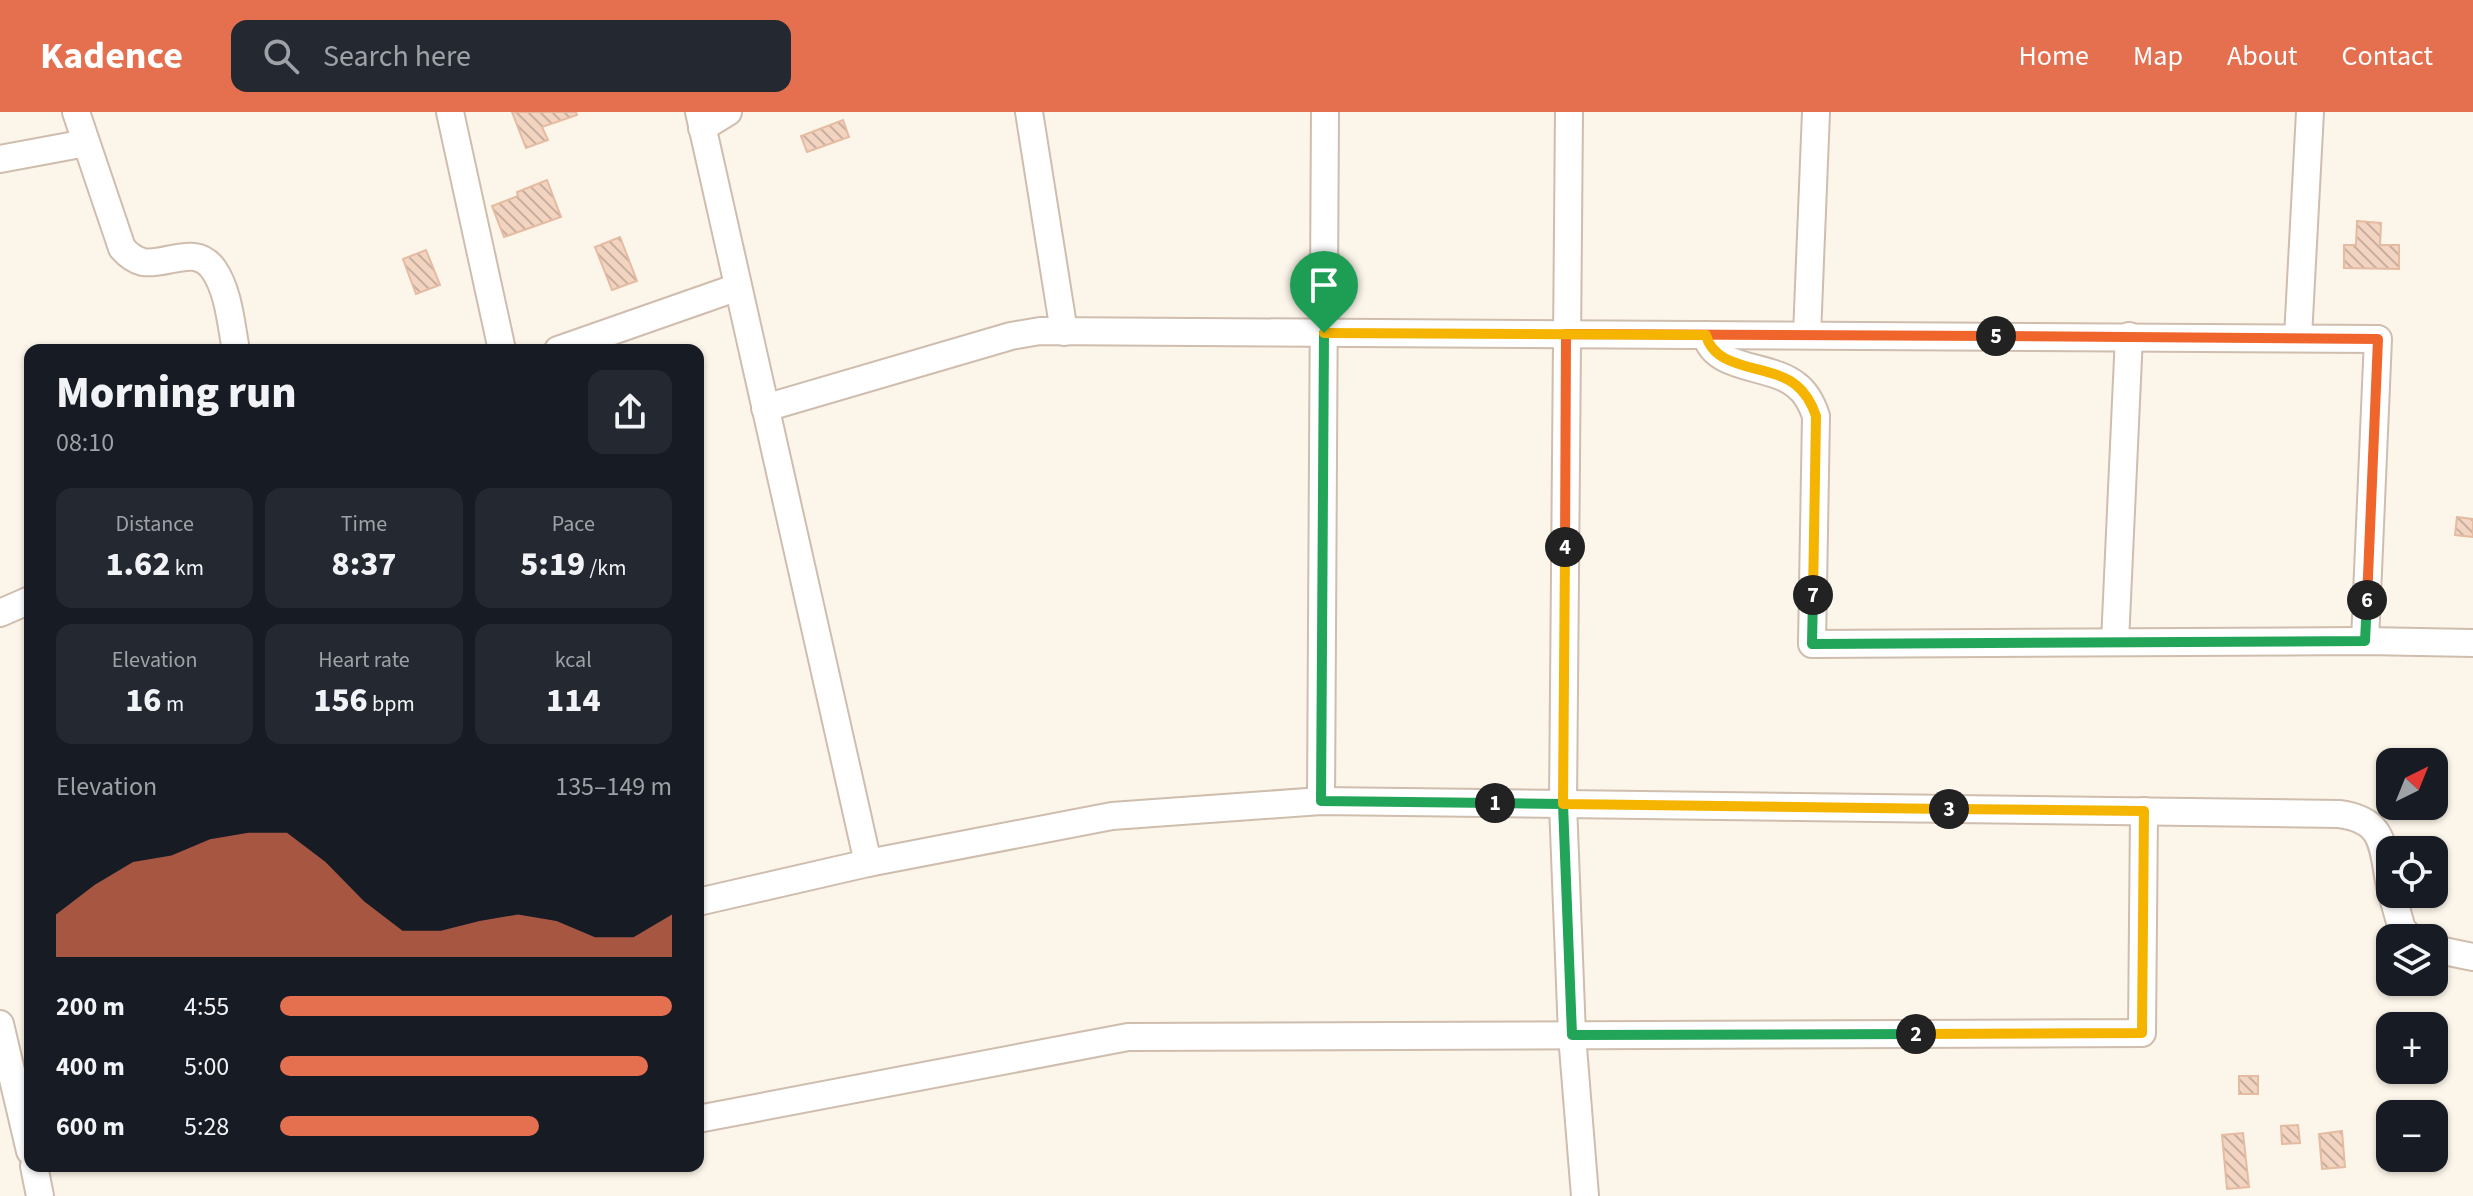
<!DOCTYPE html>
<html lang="en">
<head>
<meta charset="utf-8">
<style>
  :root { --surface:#171b24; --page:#242831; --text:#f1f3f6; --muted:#9ea1a6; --accent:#e57050 }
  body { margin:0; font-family:"Source Sans 3",sans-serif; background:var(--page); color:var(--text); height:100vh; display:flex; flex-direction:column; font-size:30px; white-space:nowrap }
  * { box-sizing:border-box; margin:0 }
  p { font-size:26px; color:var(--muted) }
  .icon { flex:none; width:44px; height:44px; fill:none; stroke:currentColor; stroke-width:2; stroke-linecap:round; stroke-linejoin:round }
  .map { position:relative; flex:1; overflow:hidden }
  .drawer { position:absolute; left:24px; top:232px; width:680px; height:828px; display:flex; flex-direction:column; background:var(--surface); border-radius:16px; box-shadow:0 2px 6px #0004 }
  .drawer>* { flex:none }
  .needle { width:52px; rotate:43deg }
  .controls { position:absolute; left:2376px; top:636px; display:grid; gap:16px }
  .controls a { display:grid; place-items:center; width:72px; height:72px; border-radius:16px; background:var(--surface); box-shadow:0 2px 6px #0004; font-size:40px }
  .pin { position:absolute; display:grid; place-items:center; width:68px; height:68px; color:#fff; margin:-82px -34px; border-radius:50% 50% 50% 0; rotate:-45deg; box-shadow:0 0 8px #0007 }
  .pin .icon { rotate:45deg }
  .km { position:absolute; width:40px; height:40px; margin:-20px; border-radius:50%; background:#222; color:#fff; font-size:22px; line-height:40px; text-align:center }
  .round { display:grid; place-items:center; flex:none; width:84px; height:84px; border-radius:16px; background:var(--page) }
  .head { display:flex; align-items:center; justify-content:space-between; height:136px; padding:0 32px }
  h1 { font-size:44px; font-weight:800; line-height:60px }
  .figures { display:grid; grid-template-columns:repeat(3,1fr); gap:12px; height:136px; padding:8px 32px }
  .figures div { display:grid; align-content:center; border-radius:16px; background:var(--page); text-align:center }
  .figures b { font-size:34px; font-weight:800 }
  .figures small { font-size:22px; font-weight:400 }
  .figures p { font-size:22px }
  .chart { height:224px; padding:16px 32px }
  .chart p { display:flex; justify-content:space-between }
  .chart svg { width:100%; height:144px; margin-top:8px; fill:var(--accent); opacity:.7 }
  ul { padding:0 32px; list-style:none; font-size:26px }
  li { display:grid; grid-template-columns:128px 96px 1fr; align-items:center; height:60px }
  li i { height:20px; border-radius:10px; background:var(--accent) }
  header { display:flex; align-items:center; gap:48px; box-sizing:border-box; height:112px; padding:0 40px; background:var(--accent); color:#fff }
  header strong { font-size:38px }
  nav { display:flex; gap:44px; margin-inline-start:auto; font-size:28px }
  .search { width:560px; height:72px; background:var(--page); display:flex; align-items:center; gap:20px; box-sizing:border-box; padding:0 28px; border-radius:16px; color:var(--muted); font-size:30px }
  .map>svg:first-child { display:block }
  .building { fill:url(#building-back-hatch); stroke:#e5bba1; stroke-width:2 }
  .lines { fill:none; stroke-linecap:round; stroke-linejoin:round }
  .minor-casing { stroke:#cfbdae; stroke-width:30 }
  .minor { stroke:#fff; stroke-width:26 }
  .split-1-casing { stroke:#fff; stroke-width:16 }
  .split-2-casing { stroke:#fff; stroke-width:16 }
  .split-3-casing { stroke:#fff; stroke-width:16 }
  .split-4-casing { stroke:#fff; stroke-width:16 }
  .split-5-casing { stroke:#fff; stroke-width:16 }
  .split-6-casing { stroke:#fff; stroke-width:16 }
  .split-7-casing { stroke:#fff; stroke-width:16 }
  .split-8-casing { stroke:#fff; stroke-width:16 }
  .split-1 { stroke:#22a559; stroke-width:10 }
  .split-2 { stroke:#22a559; stroke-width:10 }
  .split-3 { stroke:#f5b400; stroke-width:10 }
  .split-4 { stroke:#f5b400; stroke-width:10 }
  .split-5 { stroke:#f0652b; stroke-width:10 }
  .split-6 { stroke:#f0652b; stroke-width:10 }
  .split-7 { stroke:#22a559; stroke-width:10 }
  .split-8 { stroke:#f5b400; stroke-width:10 }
</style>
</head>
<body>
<header>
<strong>Kadence</strong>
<div class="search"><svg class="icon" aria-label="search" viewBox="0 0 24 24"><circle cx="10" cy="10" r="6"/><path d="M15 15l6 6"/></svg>Search here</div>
<nav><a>Home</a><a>Map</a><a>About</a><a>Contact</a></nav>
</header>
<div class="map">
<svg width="2473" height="1084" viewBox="0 0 2473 1084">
  <defs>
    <pattern id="building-back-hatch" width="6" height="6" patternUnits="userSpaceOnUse" patternTransform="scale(2)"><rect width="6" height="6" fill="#f2d4c1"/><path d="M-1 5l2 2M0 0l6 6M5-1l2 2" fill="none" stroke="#c9af9f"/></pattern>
  </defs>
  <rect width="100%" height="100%" fill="#fcf5ea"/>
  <g class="building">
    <path d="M512,0h64l1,3 -35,12 6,13 -22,8z"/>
    <path d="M843,8l6,17 -42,15 -6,-16z"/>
    <path d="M547,68l14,37 -57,20 -12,-31 26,-10 -1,-4z"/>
    <path d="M2357,109l24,2 -1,22h19v24l-55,-1v-23h12z"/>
    <path d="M620,125l17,44 -25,9 -17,-43z"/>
    <path d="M426,138l14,35 -24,9 -13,-35z"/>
    <path d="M2457,405l16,2v18l-18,-2z"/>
    <rect x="2239" y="964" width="19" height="18"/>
    <path d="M2298,1013l2,18 -18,1 -1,-18z"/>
    <path d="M2342,1019l3,36 -23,2 -3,-35z"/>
    <path d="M2243,1021l6,54 -22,2 -5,-54z"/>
  </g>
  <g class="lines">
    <defs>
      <g id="minor">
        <path d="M76,0l46,136c6,7 12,12 21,14 24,4 53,-19 71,8 15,22 17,55 22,80"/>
        <path d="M450,0l52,238"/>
        <path d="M699,0l169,751"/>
        <path d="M1029,0l35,220"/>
        <path d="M1569,0l-6,692 9,231 13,161"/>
        <path d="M702,16l26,-16"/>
        <path d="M0,47l86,-16"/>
        <path d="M1706,223c8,36 65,29 90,50 11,8 16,19 20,31l-4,228 553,-3 108,2"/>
        <path d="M1807,223l9,-223"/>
        <path d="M2298,225l12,-225"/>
        <path d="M558,238l180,-63"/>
        <path d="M765,296l246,-72 29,-5 1338,8 -13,302"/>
        <path d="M0,501l30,-13"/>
        <path d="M2115,530l14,-306"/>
        <path d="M1321,689l4,-689"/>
        <path d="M2392,782l10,35 9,9"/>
        <path d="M698,790l170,-39 244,-47 209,-15 1018,13c47,6 43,33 51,72"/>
        <path d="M2434,837l39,8"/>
        <path d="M0,912l30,127"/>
        <path d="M698,1007l430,-82 1014,-4 2,-222"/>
        <path d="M34,1054l6,30"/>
      </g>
    </defs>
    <use href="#minor" class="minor-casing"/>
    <use href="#minor" class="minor"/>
  </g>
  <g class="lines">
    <defs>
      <path id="split-1" d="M1324,221l-3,468 174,2"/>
      <path id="split-2" d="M1495,691l68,1 9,231 344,-1"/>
      <path id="split-3" d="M1916,922l226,-1 2,-222 -195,-2"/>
      <path id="split-4" d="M1565,435l-2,257 386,5"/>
      <path id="split-5" d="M1565,435l1,-213 430,2"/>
      <path id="split-6" d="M1996,224l382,3 -11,261"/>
      <path id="split-7" d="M1813,483l-1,49 553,-3 2,-41"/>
      <path id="split-8" d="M1324,221l382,2c9,37 65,29 90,50 10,8 16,19 20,31l-3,179"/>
    </defs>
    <use href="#split-1" class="split-1-casing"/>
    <use href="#split-2" class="split-2-casing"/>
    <use href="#split-3" class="split-3-casing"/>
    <use href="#split-4" class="split-4-casing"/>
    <use href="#split-5" class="split-5-casing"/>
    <use href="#split-6" class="split-6-casing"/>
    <use href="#split-7" class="split-7-casing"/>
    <use href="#split-8" class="split-8-casing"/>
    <use href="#split-1" class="split-1"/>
    <use href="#split-2" class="split-2"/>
    <use href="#split-3" class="split-3"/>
    <use href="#split-4" class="split-4"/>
    <use href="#split-5" class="split-5"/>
    <use href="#split-6" class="split-6"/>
    <use href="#split-7" class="split-7"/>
    <use href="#split-8" class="split-8"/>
  </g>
</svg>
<div class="controls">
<a><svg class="needle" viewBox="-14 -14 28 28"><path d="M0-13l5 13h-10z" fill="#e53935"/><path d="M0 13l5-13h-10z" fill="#9ea1a6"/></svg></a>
<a><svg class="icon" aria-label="locate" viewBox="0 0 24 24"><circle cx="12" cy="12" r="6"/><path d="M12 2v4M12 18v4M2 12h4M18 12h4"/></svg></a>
<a><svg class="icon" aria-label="layers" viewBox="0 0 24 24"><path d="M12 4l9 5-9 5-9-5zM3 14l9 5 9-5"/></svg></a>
<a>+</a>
<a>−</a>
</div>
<div class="pin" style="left:1324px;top:221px;background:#1e9e55"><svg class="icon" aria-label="arrive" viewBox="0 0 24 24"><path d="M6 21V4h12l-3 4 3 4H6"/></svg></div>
<b class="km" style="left:1495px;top:691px">1</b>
<b class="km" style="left:1916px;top:922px">2</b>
<b class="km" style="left:1949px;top:697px">3</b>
<b class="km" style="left:1565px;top:435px">4</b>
<b class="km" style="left:1996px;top:224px">5</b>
<b class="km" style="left:2367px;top:488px">6</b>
<b class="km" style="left:1813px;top:483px">7</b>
<section class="drawer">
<div class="head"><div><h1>Morning run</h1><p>08:10</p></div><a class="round"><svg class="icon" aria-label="share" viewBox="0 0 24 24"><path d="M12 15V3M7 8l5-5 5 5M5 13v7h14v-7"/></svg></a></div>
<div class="figures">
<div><p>Distance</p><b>1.62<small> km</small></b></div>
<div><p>Time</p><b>8:37</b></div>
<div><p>Pace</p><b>5:19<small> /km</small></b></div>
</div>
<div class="figures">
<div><p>Elevation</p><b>16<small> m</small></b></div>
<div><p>Heart rate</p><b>156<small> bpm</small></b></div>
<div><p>kcal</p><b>114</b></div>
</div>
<div class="chart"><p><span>Elevation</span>135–149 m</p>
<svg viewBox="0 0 160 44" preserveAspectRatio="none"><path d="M0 44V31L10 22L20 15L30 13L40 8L50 6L60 6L70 15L80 27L90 36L100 36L110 33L120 31L130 33L140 38L150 38L160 31V44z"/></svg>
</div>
<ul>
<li><b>200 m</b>4:55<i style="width:100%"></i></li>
<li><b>400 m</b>5:00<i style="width:94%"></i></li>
<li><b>600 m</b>5:28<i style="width:66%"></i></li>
</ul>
</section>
</div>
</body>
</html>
